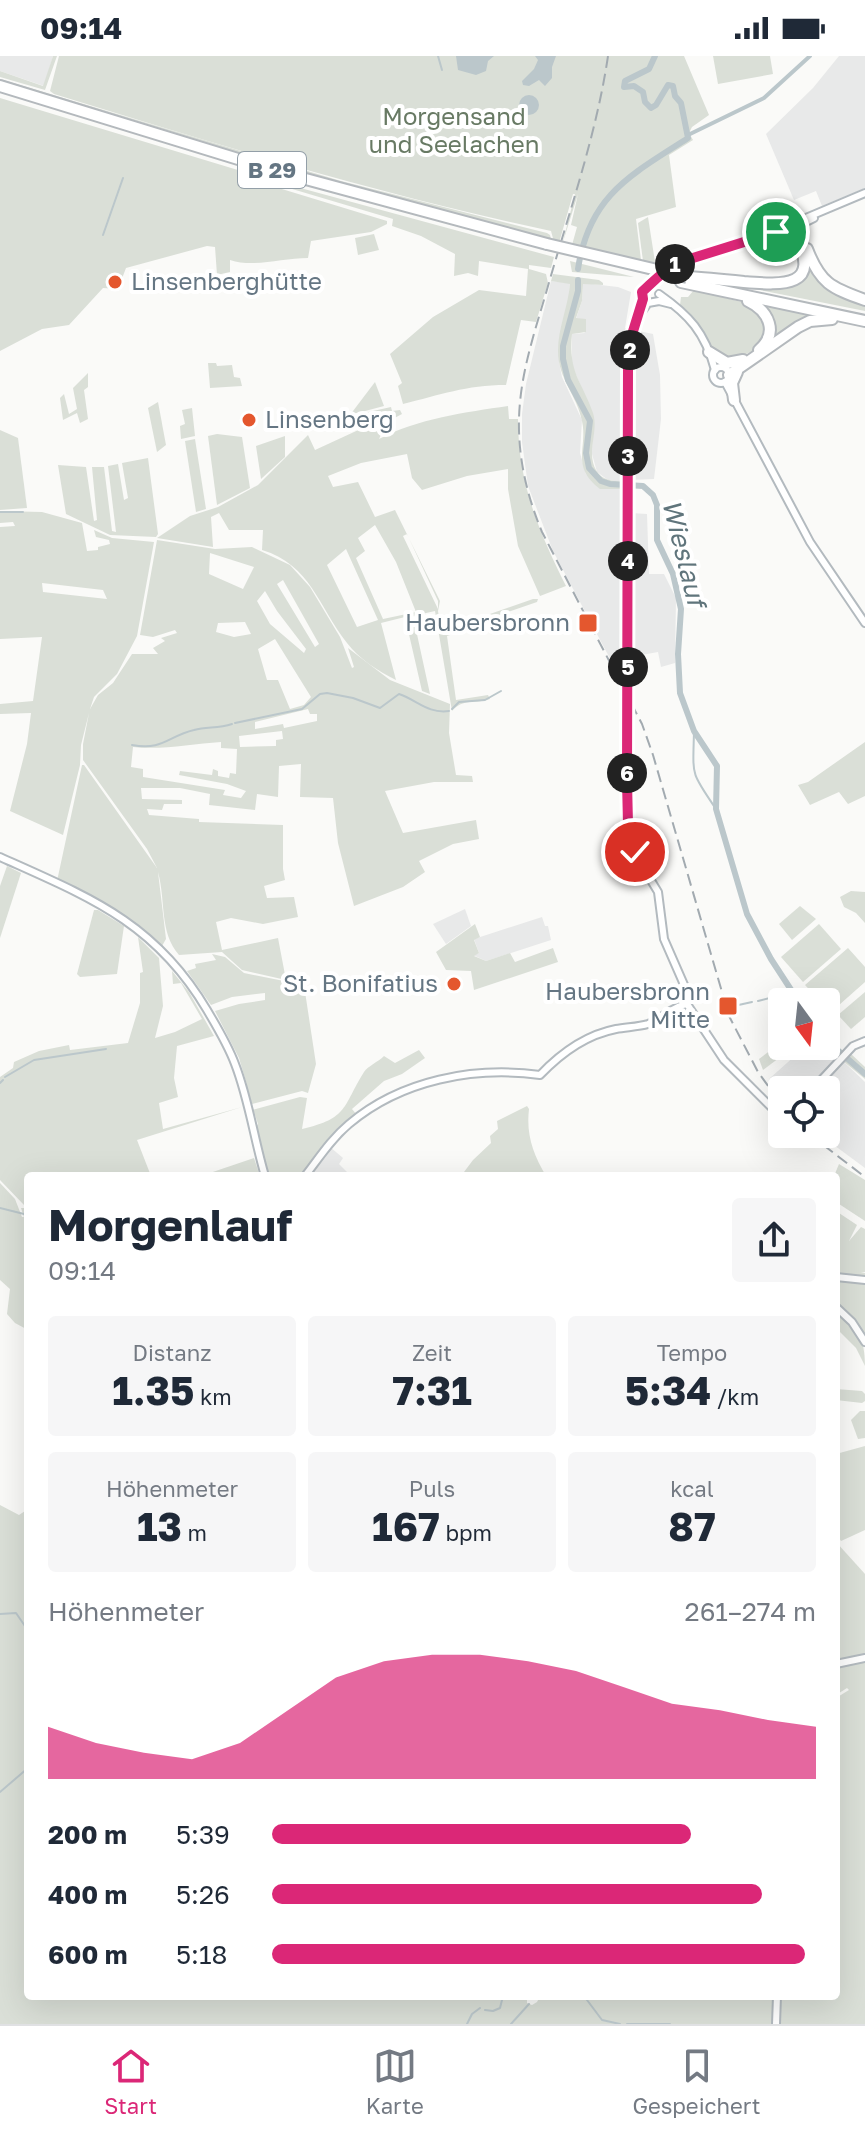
<!DOCTYPE html>
<html lang="de">
<head>
<meta charset="utf-8">
<style>
  :root { --surface:#fff; --page:#f6f6f7; --text:#1f2937; --muted:#747a83; --line:#e0e1e3; --accent:#db2777 }
  body { margin:0; font-family:"Golos Text",sans-serif; background:var(--page); color:var(--text); height:100vh; display:flex; flex-direction:column; font-size:30px; white-space:nowrap }
  * { box-sizing:border-box; margin:0 }
  p { font-size:26px; color:var(--muted) }
  .icon { flex:none; width:44px; height:44px; fill:none; stroke:currentColor; stroke-width:2; stroke-linecap:round; stroke-linejoin:round }
  .map { position:relative; flex:1; overflow:hidden }
  .side { position:absolute; left:24px; top:1116px; width:816px; height:828px; display:flex; flex-direction:column; background:var(--surface); border-radius:8px; box-shadow:0 8px 32px #0002 }
  .side>* { flex:none }
  .needle { width:52px; rotate:165deg }
  .controls { position:absolute; left:768px; top:932px; display:grid; gap:16px }
  .controls a { display:grid; place-items:center; width:72px; height:72px; border-radius:8px; background:var(--surface); box-shadow:0 8px 32px #0002; font-size:40px }
  .pin { position:absolute; display:grid; place-items:center; width:68px; height:68px; color:#fff; margin:-34px; border:4px solid #fff; border-radius:50%; box-shadow:0 2px 8px #0007 }
  .km { position:absolute; width:40px; height:40px; margin:-20px; border-radius:50%; background:#222; color:#fff; font-size:22px; line-height:40px; text-align:center }
  .round { display:grid; place-items:center; flex:none; width:84px; height:84px; border-radius:8px; background:var(--page) }
  .headline { display:flex; align-items:center; justify-content:space-between; height:136px; padding:0 24px }
  h1 { font-size:44px; font-weight:700; line-height:60px }
  .stats { display:grid; grid-template-columns:repeat(3,1fr); gap:12px; height:136px; padding:8px 24px }
  .stats div { display:grid; align-content:center; border-radius:8px; background:var(--page); text-align:center }
  .stats b { font-size:40px; font-weight:700 }
  .stats small { font-size:22px; font-weight:400 }
  .stats p { font-size:22px }
  .chart { height:224px; padding:16px 24px }
  .chart p { display:flex; justify-content:space-between }
  .chart svg { width:100%; height:144px; margin-top:8px; fill:var(--accent); opacity:.7 }
  ul { padding:0 24px; list-style:none; font-size:26px }
  li { display:grid; grid-template-columns:128px 96px 1fr; align-items:center; height:60px }
  li i { height:20px; border-radius:10px; background:var(--accent) }
  .status { display:flex; justify-content:space-between; align-items:center; height:56px; padding:0 40px; background:var(--surface); direction:ltr }
  .status svg { height:22px; fill:currentColor }
  .tabs { display:flex; justify-content:space-around; align-items:center; height:112px; border-top:2px solid var(--line); background:var(--surface); font-size:22px; color:var(--muted) }
  .tabs a { display:grid; justify-items:center; gap:4px }
  .tabs .selected { color:var(--accent) }
  .map>svg:first-child { display:block }
  .built { fill:#e8e9e9 }
  .green { fill:#dadfd7; fill-rule:evenodd }
  .water { fill:#bbc7cb }
  .lines { fill:none; stroke-linecap:round; stroke-linejoin:round }
  .stream { stroke:#bbc7cb; stroke-width:2 }
  .canal { stroke:#bbc7cb; stroke-width:4 }
  .river { stroke:#bbc7cb; stroke-width:6 }
  .secondary-casing { stroke:#b3babf; stroke-width:10 }
  .highway-casing { stroke:#b4b9bd; stroke-width:14 }
  .secondary { stroke:#fff; stroke-width:6 }
  .highway { stroke:#fff; stroke-width:10 }
  .rail { stroke:#a2aab0; stroke-width:2; stroke-dasharray:12 6; stroke-linecap:butt }
  .highway-bridge-casing { stroke:#b4b9bd; stroke-width:14; stroke-linecap:butt }
  .highway-bridge { stroke:#fff; stroke-width:10 }
  .route-casing { stroke:#fff; stroke-width:16 }
  .route { stroke:#db2777; stroke-width:10 }
  .poi-dot { fill:#e4572e; stroke:#fff; stroke-width:3 }
  .labels { text-anchor:middle; stroke-width:8; stroke-linejoin:round; paint-order:stroke }
  .shield { fill:#fff; stroke:#939fa8; stroke-width:2 }
  .shield-label { font-size:22px; font-weight:bold; fill:#657683 }
  .park-label { font-size:24px; fill:#687a64; stroke:#fff }
  .poi-label { font-size:24px; fill:#657683; stroke:#fff; text-anchor:end }
  .water-label { font-size:26px; font-style:italic; fill:#60757c; stroke:#fff }
</style>
</head>
<body>
<div class="status"><b>09:14</b><svg viewBox="0 0 49 12"><path d="M0 12V9h3v3zM5 12V6h3v6zM10 12V3h3v9zM15 12V0h3v12zM26 1h20v11H26zM47 4h2v5h-2z"/></svg></div>
<div class="map">
<svg width="865" height="1968" viewBox="0 0 865 1968">
  <rect width="100%" height="100%" fill="#fafaf8"/>
  <g class="built">
    <path d="M0,0h53l-9,30 -44,-15z"/>
    <path d="M839,0h26v132l-43,18 -6,-15 -22,9 -28,-66 47,-46z"/>
    <path d="M551,225l19,2 -1,17 -10,40v22l3,15 20,43 -2,33 6,21 38,14 -1,-6 -15,-2 -11,-8 -5,-18 1,-39 -21,-50v-31l13,-1 -9,-14 6,-18 1,-18 35,4 13,5 -6,36 28,6 2,12 5,29 1,44 -7,60 -24,1 1,33 16,1 2,60h15l12,24 -1,65 -14,4 -3,-15 -33,6 -1,27 -71,-134 -25,-65 -6,-44v-28l4,-30z"/>
    <path d="M465,853l6,17 -25,18 -13,-20z"/>
    <path d="M542,861l3,9h3l3,14 -65,21 -13,-6 6,-2 -5,-14z"/>
    <path d="M826,989l39,37v86l-46,-34h7v-44h-44v8l-13,-19 37,-33z"/>
    <path d="M330,1091l13,11 -4,6 12,12h-42z"/>
  </g>
  <g class="green">
    <path d="M53,0h4l-12,34 -45,-13v-6l43,15z"/>
    <path d="M59,0h625l25,59 -17,12 -3,6 4,7 -24,15 7,52 -40,12 5,41 -69,-15 5,-18 -6,-2 7,-31 -16,51 13,-51h-2l-14,49 -5,-1 -3,-11c-168,-36 -333,-86 -497,-137l-4,-3z"/>
    <path d="M713,0h57l3,18 -55,10z"/>
    <path d="M0,23l341,102 206,52 3,2 2,7 -263,-70 -289,-89z"/>
    <path d="M0,42l271,82 283,77 -3,11 -22,-3v4l17,5 2,9 -12,39 -15,-2 -15,65c-40,0 -66,10 -103,19l-5,-18 4,-3 -12,-29 43,-37 46,-27 47,6 2,-27 -49,-8 -1,15 -10,-3 -14,3 1,-22 -34,-18 -29,-10 1,-7 -121,-36v3l115,35v3l-16,8 -60,9 -3,17c-26,0 -54,10 -78,2v12l-13,3 -2,-28 -8,-1 -81,22 -8,21 -15,-1 -34,37 -27,4 -42,22z"/>
    <path d="M648,161l7,45 -1,1 -11,-2 -5,-38z"/>
    <path d="M374,178l5,16 -21,5 -3,-17z"/>
    <path d="M570,205l64,16 -62,-5z"/>
    <path d="M809,209c17,27 27,29 56,38v8l-110,-22c23,0 48,3 54,-24z"/>
    <path d="M553,218l46,6 4,3v2l-20,-1 -1,17 -6,17 10,1v13l-14,2c-4,39 10,47 21,79 6,19 -7,38 3,57 5,10 17,11 28,12v7h-24c-30,-23 -12,-41 -18,-68 -5,-26 -24,-42 -24,-70 0,-23 10,-44 12,-67l-19,-3z"/>
    <path d="M694,234l59,15 15,23 -9,19 -27,15 -17,-8 -20,-33 -15,-16 1,-8h7z"/>
    <path d="M761,249l62,12 -54,27z"/>
    <path d="M208,307h8l1,3 15,-1 2,12 6,1 2,8 -32,2z"/>
    <path d="M88,317v14l-4,3 4,29 -8,4 -3,-10 -14,7 -3,-22 4,-4 5,20 8,-5 -4,-21z"/>
    <path d="M375,326l9,24 -34,9z"/>
    <path d="M158,346l8,43 -9,7 -9,-44z"/>
    <path d="M508,350l1,13h9c0,63 20,111 48,167l-26,10 -22,-50 -10,-57v-20l-41,7 -45,14 -10,-12 -5,-24 -46,9 -33,13 5,11 25,-5 17,35 20,-7 45,91 -2,10 3,20 92,-32h5l-1,3 -66,23v3l-24,8 9,64 32,-5 2,4c-14,5 -27,-1 -38,12l-17,-100 -22,5 17,78 -8,-3 -17,-74 -24,6 15,57c-18,-9 -37,-21 -49,-37 -29,-37 -36,-78 -85,-93l1,-20h-34l-10,-17 -8,4 2,30 -56,-9 33,-22 28,-9 40,-22 50,-50 7,15 52,-24 -3,-13 27,-6 1,4 8,-1 2,4 -15,8 -8,17c38,-20 87,-27 129,-33zM375,469l21,37 20,50 -33,7 -27,-61 9,-7 -7,-13zM407,478l31,67v8l-35,-73zM346,493l32,71 -21,7 -30,-62z"/>
    <path d="M192,352l3,28 -14,3 -1,-13 5,-2 -3,-14z"/>
    <path d="M0,374l18,8 9,70 -27,2z"/>
    <path d="M217,378l25,3 8,51 -33,17 -9,-69z"/>
    <path d="M285,380v21l-24,22 -5,-33z"/>
    <path d="M195,383l11,70 -10,3 -11,-71z"/>
    <path d="M148,402l10,76 -2,3 -46,-2 -44,-21 -8,-49 28,2 8,54 3,-1 -5,-53h12l8,64 4,1 -8,-66 10,-2 6,36 4,-2 -6,-35z"/>
    <path d="M0,455l42,1 40,11 5,28 11,-1v-3l12,-3 -1,-4 -13,-3 -2,-7 18,8 42,4 -17,94 -20,38 -23,23 -4,12 8,-14 15,-12 19,-29h26l-5,-6 12,-7 -4,-3 16,-5 -2,-3 -22,7 -13,-2 17,-95 58,9 37,-2 38,18 20,22 30,50 12,31 2,-1 -6,-19 42,32 60,24 -1,29 7,42 16,1 1,6h-39l-49,9 18,42 73,-13 3,19 -26,5 -34,17 6,11 -22,15 -49,19 -16,-63 -5,-45 -33,-1 1,-33 -22,2 -1,31 -21,-3 -2,16 -46,-5 1,-11 -30,-6h-39l1,11 40,1v4h-18l-2,6 -15,-1 2,6 50,4v3l84,3v44l2,11 -21,6 3,12 27,-1 4,20 -35,7 -32,-6 -15,4 6,28 56,-12 8,42 -44,-10 -20,-18 -43,3c-20,-23 -13,-54 -21,-83l8,67 -4,7 -42,-32 -63,-33 25,-116h2l73,103 -10,-19 -64,-89v-16l6,-31 -8,32 -1,20 -17,70 -53,-24 17,-67 4,-31 -31,1v-10l33,-3 9,-64 -42,2v-112l15,-1 -2,-4 -13,1zM210,497l44,14 -11,22 -34,-15zM283,524l36,64 -4,3 -38,-63zM42,527l61,7 4,9 -64,-7zM265,535l12,20 29,38 -2,4 -34,-29 -13,-23zM245,566l6,12 -17,3 -18,-5 2,-9zM275,583l36,58 -7,8 -14,4 -12,-29h-11l-9,-31zM308,653l2,5h7v7l-33,7 -1,-4 -28,5v-7zM282,675l1,8 -7,1v6l-36,1 -1,-11zM221,686v6l16,1 -1,25 -6,-1 -1,5 -11,-2v-5l-5,-2 -1,6 -32,-4 -1,4 48,9 19,7 -5,7 -18,-3 2,-5 -82,-13v-8l-12,-2 2,-20c29,3 59,-3 88,-5z"/>
    <path d="M865,686v54l-17,8 -9,-12 -29,13 -12,-20 10,-3z"/>
    <path d="M7,810l14,7 -21,65v-52z"/>
    <path d="M851,835l14,1v31l-9,-10 -12,-6 -4,-10z"/>
    <path d="M800,850l16,13 -24,21 -13,-16z"/>
    <path d="M94,854h4l26,16 -7,48 -37,3 -3,-3z"/>
    <path d="M475,868l5,13 -6,3 5,13 -5,3 12,5 24,-8 5,9 38,-14 5,14 -84,28 -3,-19 -25,-1 -10,-18z"/>
    <path d="M819,868l22,25 -38,33 -22,-25z"/>
    <path d="M138,881l21,21 4,48 -8,32 20,-6 27,-13 -21,-36 -8,1 -1,-13 17,21 25,44 -37,10 -3,32 4,19 -19,6 4,26 79,-22 -105,33 14,36h-123v27l-4,2 -24,-25v-103l13,-9 1,-6 25,-11 30,-6 1,5 58,-7 12,-40v-30l3,-1z"/>
    <path d="M848,892l17,19v15l-35,31 -4,-5v-6h-5l-16,-17z"/>
    <path d="M212,898l13,3 19,16 60,12 12,79 -8,29 -6,-2 -50,13 -3,-10 3,16 48,-13 7,1 -5,31c47,-11 40,-22 62,-57 4,-6 14,-10 20,-16l11,7 24,-13 6,8 -23,16 -18,7 -32,28 5,6 -29,26 -26,35h-35l-12,-47 3,-5 -4,-12 1,13 -9,-33 -45,-95h3l17,28 26,60 -8,-27 -24,-47 24,-7 26,-4v-7l-33,4 -21,8 -24,-34 9,-3 -1,-4 21,-4z"/>
    <path d="M865,936v25l-14,12 -13,-14z"/>
    <path d="M776,990l7,9 -20,15 -4,-11z"/>
    <path d="M850,997l15,14v12l-22,-18z"/>
    <path d="M527,1050l2,3c-3,26 4,45 17,67h-85l12,-16 18,-17 -1,-7 8,-7 -1,-8z"/>
    <path d="M254,1102l6,18h-59z"/>
    <path d="M839,1108l26,16v41l-29,-19 -2,-26z"/>
    <path d="M0,1127l15,16 7,18h2l-3,-9h7v122l-13,-7 -8,-9 3,-25 -10,-9z"/>
    <path d="M836,1155l21,14 -8,16 12,-14 4,2v43h-4l4,1v6l-29,-4z"/>
    <path d="M836,1224l29,3v53l-29,-32z"/>
    <path d="M836,1254c21,20 29,26 29,56l-9,-18 -20,-20z"/>
    <path d="M836,1333l26,2 3,3v7l-3,2 -26,-3z"/>
    <path d="M860,1355h5v27l-7,1 -7,-19z"/>
    <path d="M865,1390v84l-24,11 -5,-7v-80z"/>
    <path d="M0,1449l19,10 9,-6v487h499v7l5,2 5,-3 3,-6h234l-1,28h-773z"/>
    <path d="M836,1486l29,32v80l-29,7z"/>
    <path d="M865,1604v364h-85v-28h56v-298l13,-8 -2,-2 -11,7v-28z"/>
  </g>
  <g class="water">
    <path d="M456,0h38l-6,5 -2,10 -10,4 -18,-5z"/>
    <path d="M535,0h21l-4,11v11l-7,8 -6,-6 -10,6 -6,-1 -1,-4 12,-12 4,-9z"/>
    <circle cx="529" cy="49" r="10"/>
  </g>
  <g class="lines">
    <g class="stream">
      <path d="M438,0l4,14"/>
      <path d="M103,179l20,-57"/>
      <path d="M0,456h23"/>
      <path d="M452,653l7,-7 26,-2 16,-9"/>
      <path d="M235,667l67,-14 18,-15 7,-1 26,5 27,10 19,-14c18,6 29,20 50,17"/>
      <path d="M694,675c-1,46 -4,40 22,78"/>
      <path d="M132,689c31,6 36,-9 62,-15 13,-4 23,-1 38,-6"/>
      <path d="M758,945l23,-6"/>
      <path d="M734,950l18,-4"/>
      <path d="M5,1021l29,-17 72,-11"/>
      <path d="M0,1027l3,-3"/>
      <path d="M0,1152l28,7"/>
      <path d="M0,1558l16,-1 11,16"/>
      <path d="M0,1736l28,-24"/>
      <path d="M513,1940l6,1"/>
      <path d="M584,1940l18,24 18,4"/>
      <path d="M485,1954l8,1 7,-3 3,-12"/>
      <path d="M467,1968l5,-10 8,-6"/>
      <path d="M511,1968l18,-20"/>
      <path d="M627,1968h43"/>
    </g>
    <path class="canal" d="M688,79l76,-37 46,-42"/>
    <g class="river">
      <path d="M578,213c11,-74 53,-94 110,-131l-7,-35 -6,-7 -2,-10 -5,-1 -12,20 -5,3 -6,-6 -2,-10 -9,-6 -10,1 1,-6 24,-12 6,-13"/>
      <path d="M578,224v11l-15,55v13l5,21 22,41 -4,32 3,15 12,13 9,3 33,2 10,9 4,10v35l16,34 8,35 -3,45 2,39 14,38 23,35 -1,43 31,105 24,45 28,43"/>
      <path d="M826,984l39,34"/>
    </g>
    <defs>
      <g id="secondary">
        <path d="M774,176l23,2 9,-12 8,-4"/>
        <path d="M659,238c30,21 46,38 56,76"/>
        <path d="M640,258l8,-11 11,-2 12,3"/>
        <circle cx="721" cy="319" r="8"/>
        <path d="M725,326l85,160 55,81"/>
        <path d="M0,801c89,40 155,65 207,153 10,17 21,35 28,54 14,36 19,75 30,112"/>
        <path d="M687,948l-2,-17 -21,-48 -6,-47 -20,-33 -10,-35v-416c0,-22 -1,-44 2,-66 2,-17 12,-33 12,-50l9,-5 14,-17 12,-7 41,-11 64,-25 9,-9 10,2 64,-27"/>
        <path d="M687,948l37,56 51,51 7,2"/>
        <path d="M812,1034l41,-44 12,-5"/>
        <path d="M305,1120c14,-18 26,-37 44,-52 52,-44 125,-58 191,-49 21,-22 45,-40 76,-46 10,-2 22,-2 32,-5 14,-5 25,-18 39,-20"/>
        <path d="M836,1221l29,3"/>
        <path d="M836,1251l16,15 13,20"/>
        <path d="M836,1608l29,-6"/>
        <path d="M776,1968l1,-28"/>
      </g>
      <g id="highway">
        <path d="M0,30l287,88 260,70"/>
        <path d="M807,193c13,34 24,39 58,51"/>
        <path d="M687,221c19,1 38,3 57,5 39,3 79,6 51,-47"/>
        <path d="M681,226l184,39"/>
        <path d="M748,245c21,10 31,32 11,49"/>
        <path d="M709,296l18,11 16,-3"/>
        <path d="M729,319l69,-48 12,-6 22,-2"/>
        <path d="M734,344l-2,-17 5,-11"/>
      </g>
    </defs>
    <use href="#secondary" class="secondary-casing"/>
    <use href="#highway" class="highway-casing"/>
    <use href="#secondary" class="secondary"/>
    <use href="#highway" class="highway"/>
    <g class="rail">
      <path d="M608,0c-12,81 -40,159 -62,237 -12,41 -26,82 -27,126 -1,39 8,77 23,113l100,192 11,31 76,261 29,56 24,33"/>
      <path d="M809,1078l56,43"/>
    </g>
    <defs>
      <path id="highway-bridge" d="M547,188l140,33"/>
    </defs>
    <use href="#highway-bridge" class="highway-bridge-casing"/>
    <use href="#highway-bridge" class="highway-bridge"/>
  </g>
  <g class="lines">
    <defs>
      <path id="route" d="M635,796l-7,-28 -1,-43 1,-414 2,-26 13,-42 -1,-7c11,-10 21,-21 35,-29l99,-31"/>
    </defs>
    <use href="#route" class="route-casing"/>
    <use href="#route" class="route"/>
  </g>
  <g class="poi-dot">
    <circle cx="115" cy="226" r="8"/>
    <circle cx="249" cy="364" r="8"/>
    <rect x="578" y="557" width="20" height="20" rx="4"/>
    <circle cx="454" cy="928" r="8"/>
    <rect x="718" y="940" width="20" height="20" rx="4"/>
  </g>
  <g class="labels">
    <rect class="shield" x="238" y="96" width="68" height="36" rx="6"/>
    <g class="shield-label">
      <text x="272" y="122">B 29</text>
    </g>
    <g class="park-label">
      <text x="454" y="69">Morgensand<tspan x="454" dy="28">und Seelachen</tspan></text>
    </g>
    <g class="poi-label">
      <text x="131" y="234" text-anchor="start">Linsenberghütte</text>
      <text x="265" y="372" text-anchor="start">Linsenberg</text>
      <text x="570" y="575">Haubersbronn</text>
      <text x="438" y="936">St. Bonifatius</text>
      <text x="710" y="944">Haubersbronn<tspan x="710" dy="28">Mitte</tspan></text>
    </g>
    <g class="water-label">
      <text transform="translate(684 497) rotate(76)" y="9">Wieslauf</text>
    </g>
  </g>
</svg>
<div class="controls">
<a><svg class="needle" viewBox="-14 -14 28 28"><path d="M0-13l5 13h-10z" fill="#e53935"/><path d="M0 13l5-13h-10z" fill="#747a83"/></svg></a>
<a><svg class="icon" aria-label="locate" viewBox="0 0 24 24"><circle cx="12" cy="12" r="6"/><path d="M12 2v4M12 18v4M2 12h4M18 12h4"/></svg></a>
</div>
<div class="pin" style="left:776px;top:176px;background:#1e9e55"><svg class="icon" aria-label="arrive" viewBox="0 0 24 24"><path d="M6 21V4h12l-3 4 3 4H6"/></svg></div>
<div class="pin" style="left:635px;top:796px;background:#d93025"><svg class="icon" aria-label="check" viewBox="0 0 24 24"><path d="M5 12l5 5 9-10"/></svg></div>
<b class="km" style="left:675px;top:208px">1</b>
<b class="km" style="left:630px;top:294px">2</b>
<b class="km" style="left:628px;top:400px">3</b>
<b class="km" style="left:628px;top:505px">4</b>
<b class="km" style="left:628px;top:611px">5</b>
<b class="km" style="left:627px;top:717px">6</b>
<section class="side">
<div class="headline"><div><h1>Morgenlauf</h1><p>09:14</p></div><a class="round"><svg class="icon" aria-label="share" viewBox="0 0 24 24"><path d="M12 15V3M7 8l5-5 5 5M5 13v7h14v-7"/></svg></a></div>
<div class="stats">
<div><p>Distanz</p><b>1.35<small> km</small></b></div>
<div><p>Zeit</p><b>7:31</b></div>
<div><p>Tempo</p><b>5:34<small> /km</small></b></div>
</div>
<div class="stats">
<div><p>Höhenmeter</p><b>13<small> m</small></b></div>
<div><p>Puls</p><b>167<small> bpm</small></b></div>
<div><p>kcal</p><b>87</b></div>
</div>
<div class="chart"><p><span>Höhenmeter</span>261–274 m</p>
<svg viewBox="0 0 160 44" preserveAspectRatio="none"><path d="M0 44V28L10 33L20 36L30 38L40 33L50 23L60 13L70 8L80 6L90 6L100 8L110 11L120 16L130 21L140 23L150 26L160 28V44z"/></svg>
</div>
<ul>
<li><b>200 m</b>5:39<i style="width:77%"></i></li>
<li><b>400 m</b>5:26<i style="width:90%"></i></li>
<li><b>600 m</b>5:18<i style="width:98%"></i></li>
</ul>
</section>
</div>
<nav class="tabs">
<a class="selected"><svg class="icon" aria-label="home" viewBox="0 0 24 24"><path d="M3 11l9-7 9 7M6 9v11h12V9"/></svg>Start</a>
<a><svg class="icon" aria-label="map" viewBox="0 0 24 24"><path d="M3 6l6-2 6 2 6-2v14l-6 2-6-2-6 2zM9 4v14M15 6v14"/></svg>Karte</a>
<a><svg class="icon" aria-label="saved" viewBox="0 0 24 24"><path d="M7 4h10v16l-5-4-5 4z"/></svg>Gespeichert</a>
</nav>
</body>
</html>
